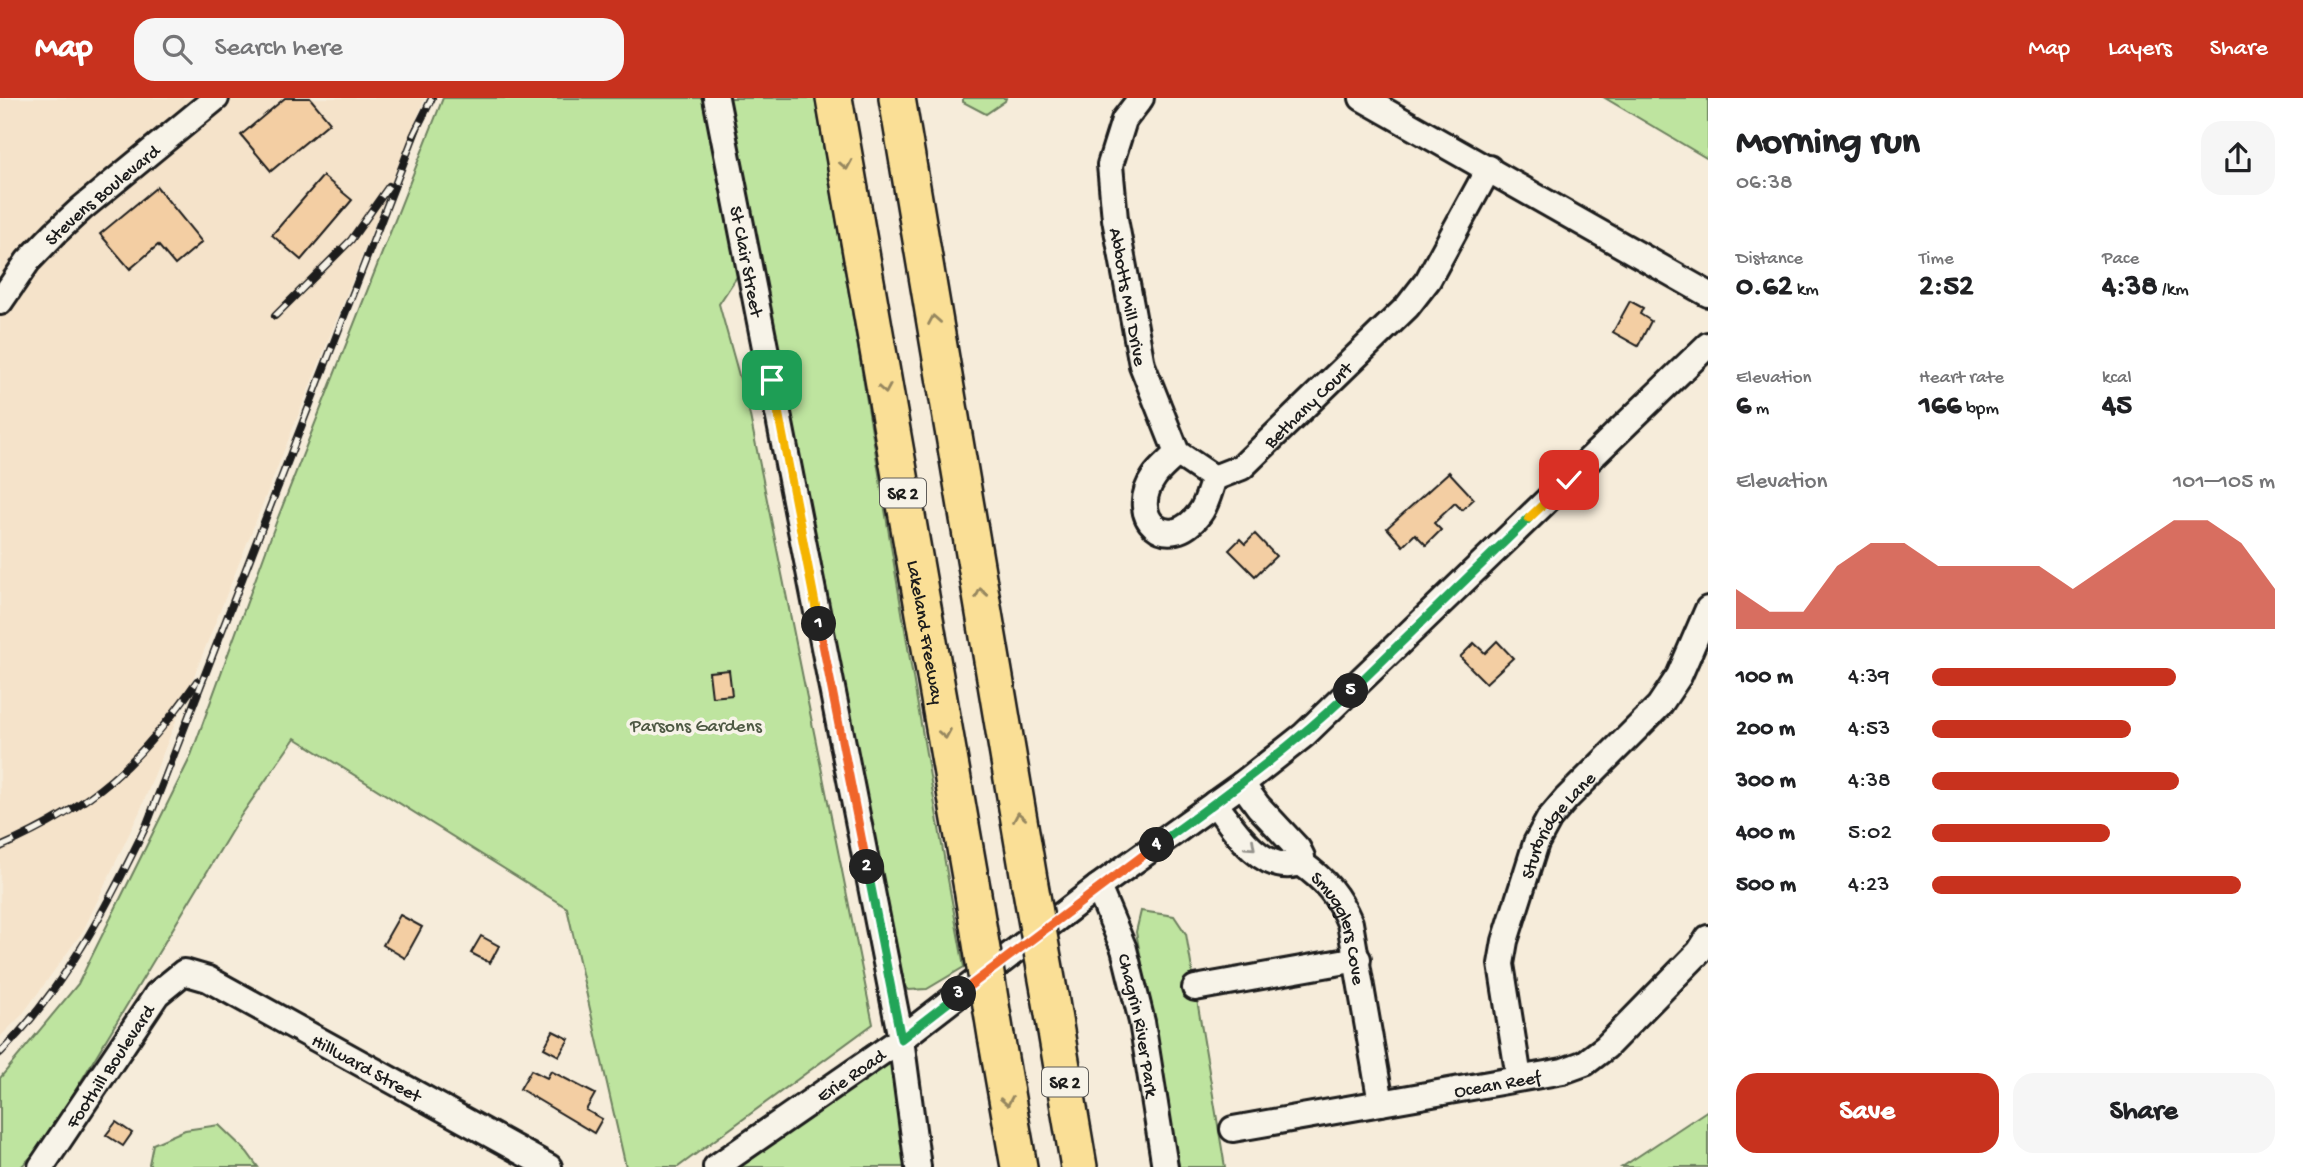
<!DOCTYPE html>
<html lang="en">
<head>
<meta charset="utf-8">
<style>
  :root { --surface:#fff; --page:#f6f6f6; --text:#202124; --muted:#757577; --accent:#c8321e }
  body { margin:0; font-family:"Gochi Hand",sans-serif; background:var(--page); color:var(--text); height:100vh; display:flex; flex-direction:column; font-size:26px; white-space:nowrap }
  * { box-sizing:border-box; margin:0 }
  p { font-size:23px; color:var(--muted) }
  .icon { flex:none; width:38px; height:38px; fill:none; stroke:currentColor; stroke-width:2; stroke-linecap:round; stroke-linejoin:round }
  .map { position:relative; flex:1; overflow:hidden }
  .details { display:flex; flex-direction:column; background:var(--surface); width:595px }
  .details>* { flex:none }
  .pin { position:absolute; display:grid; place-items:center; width:60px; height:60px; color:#fff; margin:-30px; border-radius:14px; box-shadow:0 4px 10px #0006 }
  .km { position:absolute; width:35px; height:35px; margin:-18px; border-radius:50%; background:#222; color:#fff; font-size:19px; line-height:35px; text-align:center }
  .round { display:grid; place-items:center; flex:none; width:74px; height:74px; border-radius:21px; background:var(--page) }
  .headline { display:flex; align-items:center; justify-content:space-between; height:119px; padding:0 28px }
  h1 { font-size:38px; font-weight:800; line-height:52px }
  .stats { display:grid; grid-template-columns:repeat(3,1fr); gap:10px; height:119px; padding:7px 28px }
  .stats div { display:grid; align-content:center }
  .stats b { font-size:30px; font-weight:800 }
  .stats small { font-size:19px; font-weight:400 }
  .stats p { font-size:19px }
  .chart { height:196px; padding:14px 28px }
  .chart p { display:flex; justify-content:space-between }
  .chart svg { width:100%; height:126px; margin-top:7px; fill:var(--accent); opacity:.7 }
  .button { display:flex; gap:14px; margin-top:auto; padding:14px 28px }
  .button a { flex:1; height:80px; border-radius:21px; background:var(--accent); color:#fff; font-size:28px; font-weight:800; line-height:80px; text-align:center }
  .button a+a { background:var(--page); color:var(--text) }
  ul { padding:0 28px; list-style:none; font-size:23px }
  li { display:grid; grid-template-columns:112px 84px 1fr; align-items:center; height:52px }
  li i { height:18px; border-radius:9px; background:var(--accent) }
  header { display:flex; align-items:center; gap:42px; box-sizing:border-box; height:98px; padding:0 35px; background:var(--accent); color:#fff }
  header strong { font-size:33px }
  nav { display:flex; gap:38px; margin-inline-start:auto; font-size:24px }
  .search { width:490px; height:63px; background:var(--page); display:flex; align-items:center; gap:18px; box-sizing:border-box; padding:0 24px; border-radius:21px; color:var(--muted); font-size:26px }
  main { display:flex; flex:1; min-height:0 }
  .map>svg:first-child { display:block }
  .built { fill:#f5e3ca }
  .green { fill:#bee49f; stroke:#6d805e; stroke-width:2 }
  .building { fill:#f3cea3; stroke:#1c1c1c; stroke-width:2 }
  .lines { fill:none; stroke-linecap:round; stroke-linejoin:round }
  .minor-casing { stroke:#1c1c1c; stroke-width:30 }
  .highway-casing { stroke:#1c1c1c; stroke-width:40 }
  .minor { stroke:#f7f3e8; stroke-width:24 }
  .highway { stroke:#fadf96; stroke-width:35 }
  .rail-casing { stroke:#1c1c1c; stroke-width:8 }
  .rail { stroke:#f7f3e8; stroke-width:5; stroke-dasharray:16; stroke-linecap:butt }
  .highway-bridge-casing { stroke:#1c1c1c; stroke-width:40; stroke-linecap:butt }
  .highway-bridge { stroke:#fadf96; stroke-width:35 }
  .oneway { stroke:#96875f }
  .oneway2 { stroke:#94928c }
  .split-1-casing { stroke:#fff; stroke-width:14 }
  .split-2-casing { stroke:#fff; stroke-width:14 }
  .split-3-casing { stroke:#fff; stroke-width:14 }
  .split-4-casing { stroke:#fff; stroke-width:14 }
  .split-5-casing { stroke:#fff; stroke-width:14 }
  .split-6-casing { stroke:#fff; stroke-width:14 }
  .split-7-casing { stroke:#fff; stroke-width:14 }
  .split-1 { stroke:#f5b400; stroke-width:9 }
  .split-2 { stroke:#f0652b; stroke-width:9 }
  .split-3 { stroke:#22a559; stroke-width:9 }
  .split-4 { stroke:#f0652b; stroke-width:9 }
  .split-5 { stroke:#22a559; stroke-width:9 }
  .split-6 { stroke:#22a559; stroke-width:9 }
  .split-7 { stroke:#f5b400; stroke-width:9 }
  .labels { text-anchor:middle; stroke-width:7; stroke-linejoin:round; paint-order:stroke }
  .shield { fill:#f7f3e8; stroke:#5e5c59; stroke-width:2 }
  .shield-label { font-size:18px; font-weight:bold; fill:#1c1c1c }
  .street-label { font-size:19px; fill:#1c1c1c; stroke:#f7f3e8 }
  .park-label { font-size:19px; fill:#4d5843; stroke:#f7f3e8 }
</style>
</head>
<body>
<header>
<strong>Map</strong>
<div class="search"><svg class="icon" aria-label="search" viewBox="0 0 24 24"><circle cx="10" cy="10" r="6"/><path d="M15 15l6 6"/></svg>Search here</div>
<nav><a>Map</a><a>Layers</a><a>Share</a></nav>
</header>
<main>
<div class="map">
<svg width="1708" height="1069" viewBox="0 0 1708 1069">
  <rect width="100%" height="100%" fill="#f6ecda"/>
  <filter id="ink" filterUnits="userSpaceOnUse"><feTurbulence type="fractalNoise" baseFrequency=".0143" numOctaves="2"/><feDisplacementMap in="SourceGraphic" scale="14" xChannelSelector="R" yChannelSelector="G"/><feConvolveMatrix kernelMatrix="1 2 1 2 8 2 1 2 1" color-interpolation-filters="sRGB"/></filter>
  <g filter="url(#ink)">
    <path class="built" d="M0,0h425l-285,713 -57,120 -61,84 -22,22z"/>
    <g class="green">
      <path d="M443,0h261l34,177 -19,29 30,107 124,613 -195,143h-52l-59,-259 -272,-170 -55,79 -198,329 -21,21h-21v-89l78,-94 112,-226 87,-238z"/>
      <path d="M728,0h87c52,289 95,580 149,869l-37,22 -19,1 -14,-19z"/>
      <path d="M963,0h43l-1,3 -19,13 -23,-12z"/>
      <path d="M1606,0h102v61l-103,-61z"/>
      <path d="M1141,813l33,5 12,18 39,233h-46l-43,-235z"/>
      <path d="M897,953l10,116h-172z"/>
      <path d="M1708,1012v57h-86z"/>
      <path d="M219,1027l28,27 11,15h-105l-4,-3 4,-20 32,-14z"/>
    </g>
    <g class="building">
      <path d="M285,0h25l20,24 -59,49 -30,-36z"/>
      <path d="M323,78l29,24 -51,60 -29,-25z"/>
      <path d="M157,89l45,55 -27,23 -17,-20 -28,24 -30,-35z"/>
      <path d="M1630,203l13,7 -3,6 11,7 -13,25 -25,-14z"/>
      <path d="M1449,374l25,27 -12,11 -7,-7 -21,20 7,7 -15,15 -11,-11 -12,12 -16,-18z"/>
      <path d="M1255,436l21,22 -21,20 -26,-26 11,-11 5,5z"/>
      <path d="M1497,543l16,17 -27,25 -26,-26 14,-14 11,10z"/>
      <path d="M729,572l3,25 -20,2 -3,-25z"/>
      <path d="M400,817l22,12 -17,31 -22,-13z"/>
      <path d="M481,838l18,10 -9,17 -19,-10z"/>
      <path d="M553,933l16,8 -10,17 -15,-8z"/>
      <path d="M531,972l16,8 4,-7 44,23 -9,16 16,9 -8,14 -74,-44z"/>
      <path d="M116,1024l16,11 -9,13 -17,-11z"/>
    </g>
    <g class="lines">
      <defs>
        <g id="minor">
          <path id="s1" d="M716,0l185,941 17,128"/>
          <path id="s2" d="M1141,0l-17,22 -14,45 5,54 27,146 35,88 37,25"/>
          <path d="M1362,0l346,196"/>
          <path id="s3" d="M0,204l28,-41 28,-29 26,-24 134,-110"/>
          <path id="s4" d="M1177,355c-7,8 -17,15 -23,24 -28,40 14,79 46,36 7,-9 10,-24 14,-35l28,-11 165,-160 21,-27 61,-112"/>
          <path d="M1242,686l16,22 40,43 4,8 -1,6"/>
          <path d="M1215,705c18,26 48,73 86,60"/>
          <path id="s5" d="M1301,765c25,18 37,32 49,60l31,180"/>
          <path id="s6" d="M1098,789l26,62 18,73 23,145"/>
          <path d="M1195,890l163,-29"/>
          <path id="s7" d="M1519,980l-18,-114 4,-23 31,-98 13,-24 17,-20 93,-93 20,-30 29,-67"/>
          <path id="s8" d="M1233,1031l330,-58 22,-8 21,-16 93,-95 9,-14"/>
          <path id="s9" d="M41,1069l116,-173 27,-22 24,7 341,188"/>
          <path id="s10" d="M716,1069l185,-128 197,-152 144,-103 62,-49 404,-390"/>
        </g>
        <g id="highway">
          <path id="s11" d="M834,0l138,790"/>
          <path d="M897,0l133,787"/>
          <path d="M1050,898l29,171"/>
          <path d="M996,938l23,131"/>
        </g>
      </defs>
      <use href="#minor" class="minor-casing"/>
      <use href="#highway" class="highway-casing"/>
      <use href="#minor" class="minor"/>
      <use href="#highway" class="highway"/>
      <defs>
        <g id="rail">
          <path d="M413,38l19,-38"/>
          <path d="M275,218l76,-76 38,-54"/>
          <path d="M0,749c92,-40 140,-84 197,-166"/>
          <path d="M0,955c65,-65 108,-148 147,-229l270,-696"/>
        </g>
      </defs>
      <use href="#rail" class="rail-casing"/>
      <use href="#rail" class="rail"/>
      <defs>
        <g id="highway-bridge">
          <path d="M1030,787l20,111"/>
          <path d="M972,790l24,148"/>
        </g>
      </defs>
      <use href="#highway-bridge" class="highway-bridge-casing"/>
      <use href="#highway-bridge" class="highway-bridge"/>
    </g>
    <defs><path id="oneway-chevron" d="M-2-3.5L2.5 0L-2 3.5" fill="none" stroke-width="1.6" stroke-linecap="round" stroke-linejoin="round" transform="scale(1.75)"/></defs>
    <g class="oneway">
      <use href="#oneway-chevron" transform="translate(846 67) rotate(80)"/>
      <use href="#oneway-chevron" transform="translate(934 222) rotate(-100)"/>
      <use href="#oneway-chevron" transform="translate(885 291) rotate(80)"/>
      <use href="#oneway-chevron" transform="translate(981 495) rotate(-100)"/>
      <use href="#oneway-chevron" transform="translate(945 636) rotate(80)"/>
      <use href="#oneway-chevron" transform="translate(1019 719) rotate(-100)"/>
      <use href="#oneway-chevron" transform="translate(1007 1003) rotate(80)"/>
    </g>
    <use class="oneway2" href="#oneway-chevron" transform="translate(1251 748) rotate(42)"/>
  </g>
  <g class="lines" filter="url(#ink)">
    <defs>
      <path id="split-1" d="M772,282l47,244"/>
      <path id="split-2" d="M819,526l48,243"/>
      <path id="split-3" d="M867,769l34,172 58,-45"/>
      <path id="split-4" d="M959,896l198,-149"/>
      <path id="split-5" d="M1157,747c68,-49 133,-97 194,-154"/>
      <path id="split-6" d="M1351,593l178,-173"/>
      <path id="split-7" d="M1529,420l40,-38"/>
    </defs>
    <use href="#split-1" class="split-1-casing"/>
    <use href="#split-2" class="split-2-casing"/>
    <use href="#split-3" class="split-3-casing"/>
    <use href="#split-4" class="split-4-casing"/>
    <use href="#split-5" class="split-5-casing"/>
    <use href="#split-6" class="split-6-casing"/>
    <use href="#split-7" class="split-7-casing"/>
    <use href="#split-1" class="split-1"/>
    <use href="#split-2" class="split-2"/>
    <use href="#split-3" class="split-3"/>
    <use href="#split-4" class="split-4"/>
    <use href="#split-5" class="split-5"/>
    <use href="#split-6" class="split-6"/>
    <use href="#split-7" class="split-7"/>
  </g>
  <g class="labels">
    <g class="shield">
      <rect x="880" y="380.5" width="46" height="29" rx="5"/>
      <rect x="1042" y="969.5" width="46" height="29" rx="5"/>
    </g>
    <g class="shield-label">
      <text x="903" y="401">SR 2</text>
      <text x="1065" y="990">SR 2</text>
    </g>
    <g class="street-label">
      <text dy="7" stroke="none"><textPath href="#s3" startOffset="149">Stevens Boulevard</textPath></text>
      <text dy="7" stroke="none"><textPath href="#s1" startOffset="166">St Clair Street</textPath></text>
      <text dy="7" stroke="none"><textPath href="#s2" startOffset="208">Abbotts Mill Drive</textPath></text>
      <text dy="7" stroke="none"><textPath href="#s4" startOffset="299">Bethany Court</textPath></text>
      <text dy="7" stroke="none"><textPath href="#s11" startOffset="542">Lakeland Freeway</textPath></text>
      <text dy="7" stroke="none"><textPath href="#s7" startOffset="268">Sturbridge Lane</textPath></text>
      <text dy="7" stroke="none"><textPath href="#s5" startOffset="79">Smugglers Cove</textPath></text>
      <text dy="7" stroke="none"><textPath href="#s6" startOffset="145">Chagrin River Park</textPath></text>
      <text dy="7" stroke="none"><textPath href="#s9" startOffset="122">Foothill Boulevard</textPath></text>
      <text dy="7" stroke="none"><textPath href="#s9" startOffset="450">Hillward Street</textPath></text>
      <text dy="7" stroke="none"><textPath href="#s10" startOffset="163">Erie Road</textPath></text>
      <text dy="7" stroke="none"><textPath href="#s8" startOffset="268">Ocean Reef</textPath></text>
    </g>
    <g class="park-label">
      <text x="696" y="633">Parsons Gardens</text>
    </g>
  </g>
</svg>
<div class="pin" style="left:772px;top:282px;background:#1e9e55"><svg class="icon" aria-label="arrive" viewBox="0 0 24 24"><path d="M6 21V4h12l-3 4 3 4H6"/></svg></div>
<div class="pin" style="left:1569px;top:382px;background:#d93025"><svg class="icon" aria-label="check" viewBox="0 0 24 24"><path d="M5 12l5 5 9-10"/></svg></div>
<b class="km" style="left:819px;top:526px">1</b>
<b class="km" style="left:867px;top:769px">2</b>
<b class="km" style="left:959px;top:896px">3</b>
<b class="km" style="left:1157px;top:747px">4</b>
<b class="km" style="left:1351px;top:593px">5</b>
</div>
<section class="details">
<div class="headline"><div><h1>Morning run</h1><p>06:38</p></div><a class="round"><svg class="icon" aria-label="share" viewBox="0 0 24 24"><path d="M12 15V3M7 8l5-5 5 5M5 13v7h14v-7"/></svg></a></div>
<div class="stats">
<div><p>Distance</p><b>0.62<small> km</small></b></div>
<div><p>Time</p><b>2:52</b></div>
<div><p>Pace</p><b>4:38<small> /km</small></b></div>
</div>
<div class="stats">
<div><p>Elevation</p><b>6<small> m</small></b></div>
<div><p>Heart rate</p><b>166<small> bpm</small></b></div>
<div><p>kcal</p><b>45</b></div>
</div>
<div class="chart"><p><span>Elevation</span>101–105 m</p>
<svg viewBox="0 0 160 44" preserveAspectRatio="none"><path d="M0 44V30L10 38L20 38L30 22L40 14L50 14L60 22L70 22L80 22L90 22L100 30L110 22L120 14L130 6L140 6L150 14L160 30V44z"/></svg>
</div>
<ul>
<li><b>100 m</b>4:39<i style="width:71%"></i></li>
<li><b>200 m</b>4:53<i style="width:58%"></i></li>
<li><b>300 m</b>4:38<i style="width:72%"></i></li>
<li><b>400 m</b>5:02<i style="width:52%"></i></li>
<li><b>500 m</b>4:23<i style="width:90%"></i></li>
</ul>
<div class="button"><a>Save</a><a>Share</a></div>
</section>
</main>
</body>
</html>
